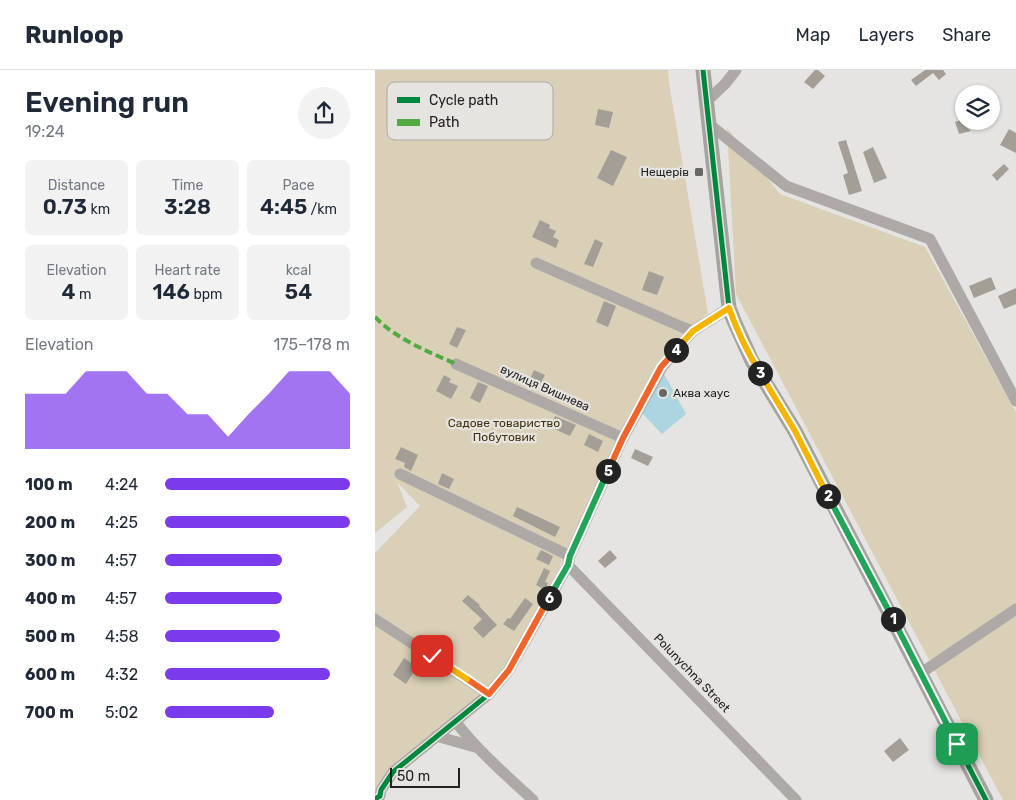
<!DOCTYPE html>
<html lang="en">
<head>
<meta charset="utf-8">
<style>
  :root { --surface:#fff; --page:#f2f2f3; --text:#1f2937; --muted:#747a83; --line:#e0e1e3; --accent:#7c3aed }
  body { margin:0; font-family:Rubik,sans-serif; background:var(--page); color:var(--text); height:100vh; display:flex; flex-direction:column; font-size:19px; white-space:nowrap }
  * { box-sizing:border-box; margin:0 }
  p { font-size:16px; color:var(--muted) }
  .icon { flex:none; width:28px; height:28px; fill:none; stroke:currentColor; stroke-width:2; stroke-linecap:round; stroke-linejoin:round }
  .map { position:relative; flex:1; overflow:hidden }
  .panel { display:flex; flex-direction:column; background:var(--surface); width:375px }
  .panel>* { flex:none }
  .tools { position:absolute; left:580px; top:15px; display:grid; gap:10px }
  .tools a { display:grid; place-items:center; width:45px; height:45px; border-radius:50%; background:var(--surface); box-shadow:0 1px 4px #0004; font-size:25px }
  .scale { position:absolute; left:15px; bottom:12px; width:70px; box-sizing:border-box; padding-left:5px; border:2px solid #232221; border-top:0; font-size:14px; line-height:18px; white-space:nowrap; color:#232221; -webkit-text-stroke:4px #e6e4e1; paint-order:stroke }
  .pin { position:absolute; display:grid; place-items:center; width:42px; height:42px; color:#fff; margin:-21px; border-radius:10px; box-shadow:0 2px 8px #0006 }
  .km { position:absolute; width:25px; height:25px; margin:-12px; border-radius:50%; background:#222; color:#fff; font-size:14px; line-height:25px; text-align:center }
  .round { display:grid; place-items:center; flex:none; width:52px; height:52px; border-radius:26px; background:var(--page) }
  .head { display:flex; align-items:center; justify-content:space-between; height:85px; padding:0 25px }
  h1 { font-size:28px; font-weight:600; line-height:38px }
  .figures { display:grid; grid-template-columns:repeat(3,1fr); gap:8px; height:85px; padding:5px 25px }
  .figures div { display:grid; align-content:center; border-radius:8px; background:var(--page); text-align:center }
  .figures b { font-size:21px; font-weight:600 }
  .figures small { font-size:14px; font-weight:400 }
  .figures p { font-size:14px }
  .chart { height:140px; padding:10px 25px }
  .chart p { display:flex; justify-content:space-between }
  .chart svg { width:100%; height:90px; margin-top:5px; fill:var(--accent); opacity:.7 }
  ul { padding:0 25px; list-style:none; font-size:16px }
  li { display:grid; grid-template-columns:80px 60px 1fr; align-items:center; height:38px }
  li i { height:12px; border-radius:6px; background:var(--accent) }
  header { display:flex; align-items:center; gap:30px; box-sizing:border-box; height:70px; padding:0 25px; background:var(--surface); border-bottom:1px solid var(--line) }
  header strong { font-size:24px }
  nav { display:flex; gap:28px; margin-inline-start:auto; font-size:18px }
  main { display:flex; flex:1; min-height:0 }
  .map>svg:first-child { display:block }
  .green { fill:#dad0b7 }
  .water { fill:#acd4e1 }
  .building { fill:#a39f96 }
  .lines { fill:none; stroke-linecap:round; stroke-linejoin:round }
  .minor { stroke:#aca9a6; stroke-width:11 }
  .major { stroke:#a4a39d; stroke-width:15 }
  .quiet { stroke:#53aa43; stroke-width:4; stroke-dasharray:8 4; stroke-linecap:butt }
  .cycleway-casing { stroke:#e6e4e1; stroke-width:8 }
  .cycleway { stroke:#00873e; stroke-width:5 }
  .split-1-casing { stroke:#fff; stroke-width:10 }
  .split-2-casing { stroke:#fff; stroke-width:10 }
  .split-3-casing { stroke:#fff; stroke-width:10 }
  .split-4-casing { stroke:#fff; stroke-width:10 }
  .split-5-casing { stroke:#fff; stroke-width:10 }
  .split-6-casing { stroke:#fff; stroke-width:10 }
  .split-7-casing { stroke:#fff; stroke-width:10 }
  .split-8-casing { stroke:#fff; stroke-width:10 }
  .split-1 { stroke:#22a559; stroke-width:6 }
  .split-2 { stroke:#22a559; stroke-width:6 }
  .split-3 { stroke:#f5b400; stroke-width:6 }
  .split-4 { stroke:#f5b400; stroke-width:6 }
  .split-5 { stroke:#f0652b; stroke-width:6 }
  .split-6 { stroke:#22a559; stroke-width:6 }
  .split-7 { stroke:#f0652b; stroke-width:6 }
  .split-8 { stroke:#f5b400; stroke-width:6 }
  .poi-dot { fill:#676665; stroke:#e6e4e1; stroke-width:2 }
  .labels { text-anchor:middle; stroke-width:4.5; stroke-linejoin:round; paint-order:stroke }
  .poi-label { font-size:12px; fill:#232221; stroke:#e6e4e1; text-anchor:end }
  .street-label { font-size:12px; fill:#232221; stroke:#e6e4e1 }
  .park-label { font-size:12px; fill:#40310b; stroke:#e6e4e1 }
  .key { fill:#e6e4e1; stroke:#acaaa7; stroke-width:1 }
  .key-label { font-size:14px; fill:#232221 }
</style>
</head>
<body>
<header>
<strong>Runloop</strong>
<nav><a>Map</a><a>Layers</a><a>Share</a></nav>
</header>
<main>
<section class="panel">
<div class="head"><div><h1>Evening run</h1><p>19:24</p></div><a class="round"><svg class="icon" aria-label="share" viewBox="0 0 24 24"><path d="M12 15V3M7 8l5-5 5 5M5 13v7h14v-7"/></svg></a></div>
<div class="figures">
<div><p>Distance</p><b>0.73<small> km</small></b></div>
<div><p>Time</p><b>3:28</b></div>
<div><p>Pace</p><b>4:45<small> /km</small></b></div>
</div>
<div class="figures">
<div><p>Elevation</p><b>4<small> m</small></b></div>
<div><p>Heart rate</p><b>146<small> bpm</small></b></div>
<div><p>kcal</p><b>54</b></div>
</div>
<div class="chart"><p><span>Elevation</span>175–178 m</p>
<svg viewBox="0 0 160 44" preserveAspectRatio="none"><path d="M0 44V17L10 17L20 17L30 6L40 6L50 6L60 17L70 17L80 27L90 27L100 38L110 27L120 17L130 6L140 6L150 6L160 17V44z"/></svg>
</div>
<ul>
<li><b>100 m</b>4:24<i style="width:100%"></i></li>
<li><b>200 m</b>4:25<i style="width:100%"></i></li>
<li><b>300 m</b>4:57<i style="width:63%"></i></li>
<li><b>400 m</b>4:57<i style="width:63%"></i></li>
<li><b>500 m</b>4:58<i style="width:62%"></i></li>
<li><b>600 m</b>4:32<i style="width:89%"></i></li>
<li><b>700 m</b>5:02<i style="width:59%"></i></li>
</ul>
</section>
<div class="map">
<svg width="641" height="730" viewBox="0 0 641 730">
  <rect width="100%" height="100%" fill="#e5e4e2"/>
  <g class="green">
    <path d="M0,0h293l1,13 39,230 -44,42 -75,150 -62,131 -30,46 -78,65 -44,42v-236l45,-47 -23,-24 10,25 -32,26z"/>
    <path d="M352,58l53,66 145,53 91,165v388h-13l-267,-506z"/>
  </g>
  <path class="water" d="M289,304l22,40 -24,20 -21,-22z"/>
  <g class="building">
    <path d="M440,0h3l7,6 -12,13 -9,-7z"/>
    <path d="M550,0h18l3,4 -7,6 -6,-7 -17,13 -5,-6z"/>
    <path d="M223,39l15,3 -4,16 -14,-3z"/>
    <path d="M589,49v2h6l-4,6 5,4 -12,3 -4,-12z"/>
    <path d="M634,59l7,4v20l-16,-8z"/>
    <path d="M471,70l16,51 -13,4 -6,-20 5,-2 -10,-31z"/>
    <path d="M498,77l14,31 -13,5 -11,-31z"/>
    <path d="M236,80l16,7 -14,29 -16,-8z"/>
    <path d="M629,94l5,5 -12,12 -5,-6z"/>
    <path d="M165,150l10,5 -1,3 7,3 -3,6 6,3 -3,8 -24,-11z"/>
    <path d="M220,169l8,4 -10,24 -9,-3z"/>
    <path d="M274,201l15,6 -7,18 -15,-5z"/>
    <path d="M616,207l5,12 -22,9 -5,-12z"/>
    <path d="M641,218v16l-12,5 -6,-13z"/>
    <path d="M229,231l12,5 -8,21 -12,-5z"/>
    <path d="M82,257l9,3 -9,18 -8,-4z"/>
    <path d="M159,300l11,5 -7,14 -10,-6z"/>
    <path d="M69,305l7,4 -2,3 9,4 -7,13 -15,-8z"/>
    <path d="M103,312l10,4 -8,17 -10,-5z"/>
    <path d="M180,346l21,9 -6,11 -20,-9z"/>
    <path d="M214,364l14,7 -5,11 -14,-7z"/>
    <path d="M26,377l17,8 -7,16 -7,-4 1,-4 -10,-4z"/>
    <path d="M260,379l18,8 -5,9 -17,-8z"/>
    <path d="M67,403l12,6 -5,10 -11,-5z"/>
    <path d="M142,437l43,20 -5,10 -42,-21z"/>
    <path d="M166,480l12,6 -4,9 -13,-6z"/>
    <path d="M235,480l7,8 -12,10 -7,-7z"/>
    <path d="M169,498l6,3 -5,11 3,1 -3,7 -9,-5z"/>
    <path d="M93,525l12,10 -1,1 18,19 -14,13 -10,-10 9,-9 -20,-18z"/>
    <path d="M150,528l8,6 -19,27 -11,-7 5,-6 2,1z"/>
    <path d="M29,588l13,9 -11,17 -13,-9z"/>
    <path d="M525,668l9,12 -16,12 -9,-11z"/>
  </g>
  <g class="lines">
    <g class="minor">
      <path d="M332,31l18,-17 11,-14"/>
      <path d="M334,54l77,62 144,53 86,162"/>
      <path d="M161,193l146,64 11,4"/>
      <path d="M81,294l167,74"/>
      <path d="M25,404l170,82"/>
      <path d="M193,495l228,235"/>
      <path d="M0,549l114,75"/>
      <path d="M546,603l95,-64"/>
      <path d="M80,651c23,30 51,54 78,79"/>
      <path d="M61,666l39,11"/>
      <path d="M0,729l5,-3 1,-6 12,-18 96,-78 20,-24 59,-105 2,-9 53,-118 39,-71 31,-36 36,-23"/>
    </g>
    <path class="major" d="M328,0l26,238 5,13 18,40 43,70 191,369"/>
    <path class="quiet" d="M0,247c21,22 54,35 81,47"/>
    <defs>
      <g id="cycleway">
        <path d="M328,0l26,238 5,13 18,40 43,70 191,369"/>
        <path d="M0,729l5,-3 1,-6 12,-18 96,-78 20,-24 59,-105 2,-9 53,-118 39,-71 31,-36 36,-23"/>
      </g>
    </defs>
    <use href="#cycleway" class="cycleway-casing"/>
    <use href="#cycleway" class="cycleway"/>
  </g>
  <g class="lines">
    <defs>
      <path id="split-1" d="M518,549l64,125"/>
      <path id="split-2" d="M453,426l65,123"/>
      <path id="split-3" d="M385,303l35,58 33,65"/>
      <path id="split-4" d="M301,280l17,-19 36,-23c8,23 19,45 31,65"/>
      <path id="split-5" d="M233,401l15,-33 38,-71 15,-17"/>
      <path id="split-6" d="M174,528l19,-33 2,-9 38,-85"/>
      <path id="split-7" d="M92,609l22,15 20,-24 40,-72"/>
      <path id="split-8" d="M57,586l35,23"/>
    </defs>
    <use href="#split-1" class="split-1-casing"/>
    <use href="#split-2" class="split-2-casing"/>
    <use href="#split-3" class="split-3-casing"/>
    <use href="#split-4" class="split-4-casing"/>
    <use href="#split-5" class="split-5-casing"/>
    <use href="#split-6" class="split-6-casing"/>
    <use href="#split-7" class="split-7-casing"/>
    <use href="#split-8" class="split-8-casing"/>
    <use href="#split-1" class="split-1"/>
    <use href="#split-2" class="split-2"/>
    <use href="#split-3" class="split-3"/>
    <use href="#split-4" class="split-4"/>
    <use href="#split-5" class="split-5"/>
    <use href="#split-6" class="split-6"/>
    <use href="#split-7" class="split-7"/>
    <use href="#split-8" class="split-8"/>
  </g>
  <g class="poi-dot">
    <rect x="319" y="97" width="10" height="10" rx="2.5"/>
    <circle cx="288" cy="323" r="5"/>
  </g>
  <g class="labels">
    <g class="poi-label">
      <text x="314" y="106">Нещерів</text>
      <text x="298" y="327" text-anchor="start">Аква хаус</text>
    </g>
    <g class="street-label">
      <text transform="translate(170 318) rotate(24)" y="4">вулиця Вишнева</text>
      <text transform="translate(317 603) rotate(46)" y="4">Polunychna Street</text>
    </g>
    <g class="park-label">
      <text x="129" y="357">Садове товариство<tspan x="129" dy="14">Побутовик</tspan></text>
    </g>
  </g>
  <rect x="12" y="12" width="166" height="58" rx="8" class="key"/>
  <rect x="22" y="27" width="23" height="6" fill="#00873e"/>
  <rect x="22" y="49" width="23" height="7" fill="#53aa43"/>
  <g class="key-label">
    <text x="54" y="35">Cycle path</text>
    <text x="54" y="57">Path</text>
  </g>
</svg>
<div class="tools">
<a><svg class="icon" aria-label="layers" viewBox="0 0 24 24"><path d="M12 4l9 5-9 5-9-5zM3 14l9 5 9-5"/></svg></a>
</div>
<div class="scale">50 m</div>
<div class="pin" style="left:582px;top:674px;background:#1e9e55"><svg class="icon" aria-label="arrive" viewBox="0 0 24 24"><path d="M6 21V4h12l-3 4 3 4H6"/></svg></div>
<div class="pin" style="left:57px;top:586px;background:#d93025"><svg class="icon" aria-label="check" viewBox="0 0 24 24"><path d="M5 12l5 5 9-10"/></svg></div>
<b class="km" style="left:518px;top:549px">1</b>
<b class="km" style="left:453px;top:426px">2</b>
<b class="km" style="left:385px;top:303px">3</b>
<b class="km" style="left:301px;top:280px">4</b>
<b class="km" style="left:233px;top:401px">5</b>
<b class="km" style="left:174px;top:528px">6</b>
</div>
</main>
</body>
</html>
